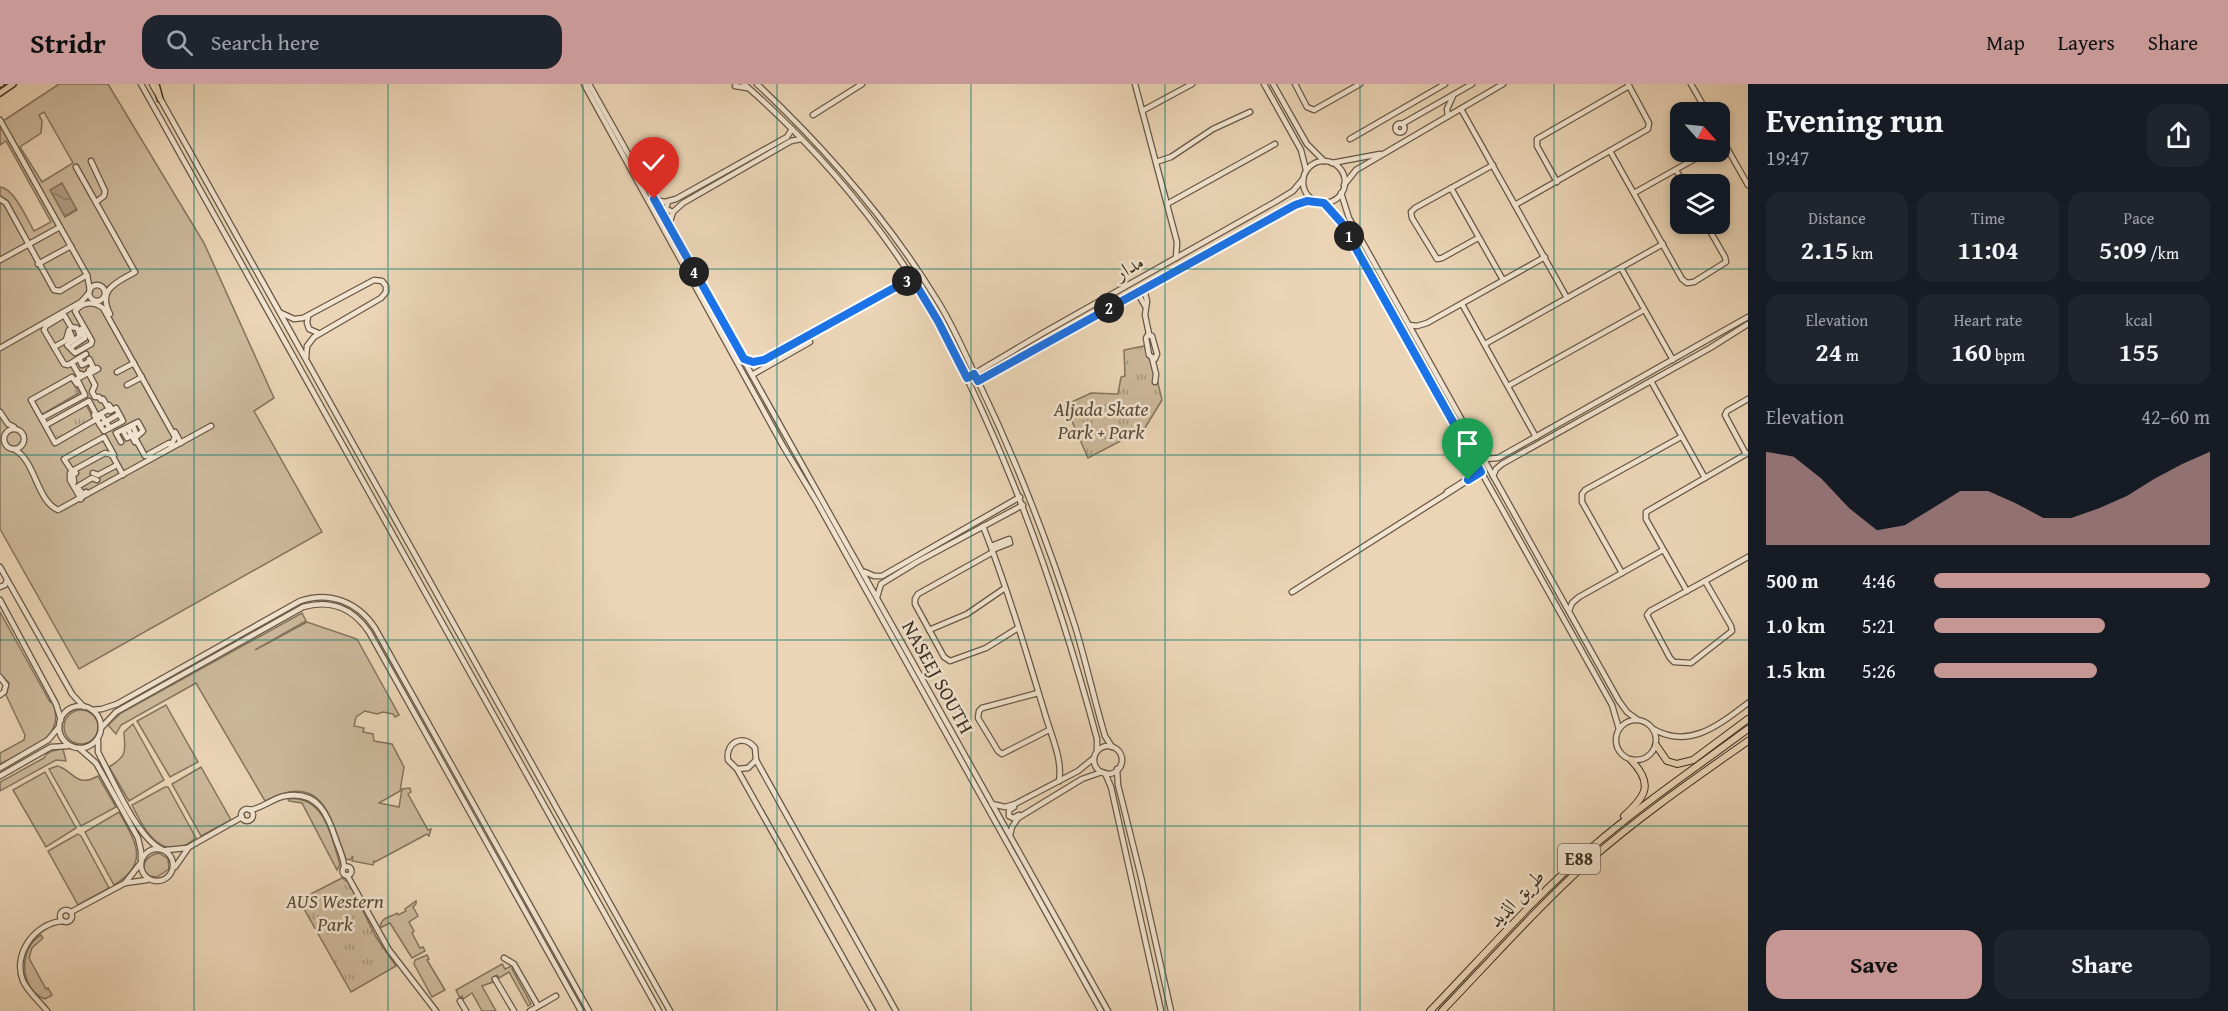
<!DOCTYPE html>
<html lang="en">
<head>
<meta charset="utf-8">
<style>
  :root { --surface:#171b24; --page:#20242c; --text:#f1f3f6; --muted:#9ea1a6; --accent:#c59692 }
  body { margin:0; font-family:"Gentium Book Plus",Amiri,serif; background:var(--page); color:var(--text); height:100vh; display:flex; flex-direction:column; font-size:22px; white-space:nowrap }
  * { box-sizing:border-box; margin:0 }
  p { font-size:20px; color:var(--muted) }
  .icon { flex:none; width:33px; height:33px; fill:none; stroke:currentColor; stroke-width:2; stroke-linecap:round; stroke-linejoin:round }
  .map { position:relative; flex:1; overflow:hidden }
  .panel { display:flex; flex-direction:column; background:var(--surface); width:480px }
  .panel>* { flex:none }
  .needle { width:39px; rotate:117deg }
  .controls { position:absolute; left:1670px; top:18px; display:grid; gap:12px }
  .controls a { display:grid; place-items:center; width:60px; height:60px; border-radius:12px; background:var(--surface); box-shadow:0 3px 9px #0003; font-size:30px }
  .pin { position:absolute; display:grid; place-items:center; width:51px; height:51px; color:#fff; margin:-62px -26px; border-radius:50% 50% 50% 0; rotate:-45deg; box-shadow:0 0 6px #0007 }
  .pin .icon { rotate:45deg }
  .km { position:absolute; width:30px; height:30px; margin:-15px; border-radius:50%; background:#222; color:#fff; font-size:16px; line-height:30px; text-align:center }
  .round { display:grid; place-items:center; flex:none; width:63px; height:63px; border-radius:18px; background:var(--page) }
  .head { display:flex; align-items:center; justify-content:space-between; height:102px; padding:0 18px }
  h1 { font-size:33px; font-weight:700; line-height:45px }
  .figures { display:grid; grid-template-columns:repeat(3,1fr); gap:9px; height:102px; padding:6px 18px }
  .figures div { display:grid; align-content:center; border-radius:15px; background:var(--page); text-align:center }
  .figures b { font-size:26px; font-weight:700 }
  .figures small { font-size:16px; font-weight:400 }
  .figures p { font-size:16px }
  .chart { height:168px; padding:12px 18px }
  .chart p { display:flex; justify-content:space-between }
  .chart svg { width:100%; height:108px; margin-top:6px; fill:var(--accent); opacity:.7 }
  .button { display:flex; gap:12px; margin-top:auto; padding:12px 18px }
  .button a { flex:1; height:69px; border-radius:18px; background:var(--accent); color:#111; font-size:24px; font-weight:700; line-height:69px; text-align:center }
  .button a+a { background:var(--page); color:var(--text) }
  ul { padding:0 18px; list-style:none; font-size:20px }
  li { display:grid; grid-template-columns:96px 72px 1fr; align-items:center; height:45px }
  li i { height:15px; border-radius:8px; background:var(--accent) }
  header { display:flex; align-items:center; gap:36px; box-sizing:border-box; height:84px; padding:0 30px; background:var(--accent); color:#111 }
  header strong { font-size:28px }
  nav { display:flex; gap:33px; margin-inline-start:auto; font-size:21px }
  .search { width:420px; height:54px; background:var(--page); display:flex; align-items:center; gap:15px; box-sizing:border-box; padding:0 21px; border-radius:18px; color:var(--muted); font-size:22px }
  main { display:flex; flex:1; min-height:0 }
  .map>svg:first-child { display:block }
  .green { fill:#cdb99c; stroke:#84745e; stroke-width:1.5; fill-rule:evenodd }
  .park { fill:url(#park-tufts); stroke:#84745e; stroke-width:1.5 }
  .water { fill:url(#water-waves); stroke:#82705b; stroke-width:1.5 }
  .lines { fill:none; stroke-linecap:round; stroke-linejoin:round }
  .minor-casing { stroke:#685846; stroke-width:7 }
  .major-casing { stroke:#3c2e20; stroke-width:8 }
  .highway-casing { stroke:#3c2e20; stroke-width:8 }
  .minor { stroke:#f2e4d0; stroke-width:4.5 }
  .major { stroke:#ebd5b6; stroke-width:5 }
  .highway { stroke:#ebd5b6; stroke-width:6 }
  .route-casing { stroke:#fff; stroke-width:12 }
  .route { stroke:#1a73e8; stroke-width:8 }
  .grid { fill:none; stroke:#0f766e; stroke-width:1.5; stroke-opacity:0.55 }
  .labels { text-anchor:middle; stroke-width:5; stroke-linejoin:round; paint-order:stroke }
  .shield { fill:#f2e4d0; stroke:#736555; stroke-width:1.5 }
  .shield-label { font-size:18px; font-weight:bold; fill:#3c2e20 }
  .street-label { font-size:20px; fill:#3c2e20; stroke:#f2e4d0 }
  .park-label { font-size:20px; font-style:italic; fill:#594a39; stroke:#f2e4d0 }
</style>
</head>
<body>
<header>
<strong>Stridr</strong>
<div class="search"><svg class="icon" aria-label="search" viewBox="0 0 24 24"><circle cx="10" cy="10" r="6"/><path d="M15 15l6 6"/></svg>Search here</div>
<nav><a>Map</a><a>Layers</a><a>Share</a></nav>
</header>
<main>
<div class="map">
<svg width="1748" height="927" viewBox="0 0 1748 927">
  <defs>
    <pattern id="park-tufts" width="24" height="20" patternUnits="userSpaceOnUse" patternTransform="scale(1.5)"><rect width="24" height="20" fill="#cdb99c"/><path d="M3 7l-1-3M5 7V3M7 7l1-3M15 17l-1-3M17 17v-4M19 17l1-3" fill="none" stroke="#a8977f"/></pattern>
    <pattern id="water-waves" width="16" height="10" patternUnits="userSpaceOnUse" patternTransform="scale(1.5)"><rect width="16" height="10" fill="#b09c83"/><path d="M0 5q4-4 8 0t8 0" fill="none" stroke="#90806b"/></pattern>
  </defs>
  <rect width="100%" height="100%" fill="#ebd5b6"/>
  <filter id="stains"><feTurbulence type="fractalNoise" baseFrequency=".00333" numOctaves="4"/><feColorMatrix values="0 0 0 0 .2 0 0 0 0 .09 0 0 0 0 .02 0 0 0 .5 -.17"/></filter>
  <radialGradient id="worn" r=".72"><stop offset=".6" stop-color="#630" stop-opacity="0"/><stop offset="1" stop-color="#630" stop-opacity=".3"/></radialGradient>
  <g class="green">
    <path d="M59,0h49l96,159 70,155 -20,13 68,121 -243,137 -79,-140v-342c14,1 27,32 34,44l17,-9 -45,-81 -6,4v-22zM44,28l29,51 -31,19 -22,-35 21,-14 1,-12 -3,-6z"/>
    <path d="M0,528l50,90 3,1c14,37 -27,47 -53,61v-11l24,-13 1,-5 -19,-40 3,-12 -9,-9z"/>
    <path d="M302,529l4,8 -51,29 52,-28 50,17 42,76 -4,2 -2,-3 -10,-2 -6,2 -12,-3 -9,6 -2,9 10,2 -1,4 10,2 1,7 18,3 12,23 -4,24 -21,12 20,4 3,-18 8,-1 1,4 -3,2 20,36 3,-1 -2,7 -2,-2 -52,28 -1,-1 -1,4 -21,-4 1,-5 -3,4 -4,-1c-16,-42 -23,-89 -81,-58l-69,-118 -75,42 -5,9 -8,-9 13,-12z"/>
    <path d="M166,621l32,57 -28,15 -33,-56z"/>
    <circle cx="81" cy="643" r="17"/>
    <path d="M133,640l31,56 -35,21 -20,-34c19,-12 16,-15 15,-35z"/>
    <path d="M63,665l3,12 -10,-1 -56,31v-9l44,-24c3,-7 12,-8 19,-9z"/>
    <path d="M57,682c16,3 18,23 41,10l18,31 -35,19 -32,-57z"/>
    <path d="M201,683l30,53 -30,16 -29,-52z"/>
    <path d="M45,688l31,56 -30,19 -33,-57z"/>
    <path d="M165,703h3l28,51c-5,4 -11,8 -17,10 -25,4 -38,-25 -47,-43z"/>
    <path d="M288,715c37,-4 43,38 52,65l-3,6 -35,-67 -13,-2z"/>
    <path d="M119,728c16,29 32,51 -5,73l-29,-53z"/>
    <path d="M78,750l3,2 28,52 -31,17 -30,-54z"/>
    <path d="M159,769l9,6 1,10 -12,8 -9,-1 -4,-6c-1,-10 6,-15 15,-17z"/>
    <path d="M416,817v3l-3,3 5,9 -9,6 5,9 -2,2 8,15 3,-1 2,4 -13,7 -22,-35 -10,5c1,-12 10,-10 17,-15l1,2 8,-4 -1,-2z"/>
    <path d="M41,851l2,3 -11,10 -3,10 17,31 2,-1 4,7 -7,4c-26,-10 -27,-51 -4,-64z"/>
    <path d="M427,871l2,4 -2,1 18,30 -13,7 -18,-33 1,-4z"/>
    <path d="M502,880l3,5 9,-4 -2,4 19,35 -3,2 -19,-34 -10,6 -2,-3 -5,4 1,3 -11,4 14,25h-14l-10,-18 -9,6 -1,-3 -2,2 -4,-8z"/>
  </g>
  <g class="park">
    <path d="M1149,261l13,55 -22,36 -6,-2 -46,24 -23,-53 26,-12 27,1 3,-17 4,-1 -1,-26z"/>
    <path d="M71,295l8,14 -38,22 -8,-15z"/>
    <path d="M86,321l8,14 -38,22 -8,-14z"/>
    <path d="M342,794l7,5 27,54 20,29 -45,26 -52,-92z"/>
  </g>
  <path class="water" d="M62,99l15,27 -12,7 -15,-27z"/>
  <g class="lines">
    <defs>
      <g id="minor">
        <path d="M141,0l518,927"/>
        <path d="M152,0l518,927"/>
        <path d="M584,0l199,362 35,58 283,507"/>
        <path d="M589,0l519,927"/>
        <path d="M744,0c71,62 135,138 184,219 21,35 38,73 55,110 48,105 84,214 114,326v12"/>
        <path d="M757,0c68,64 131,136 180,216 16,25 28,54 41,81 38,79 70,161 97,245 11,36 19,73 30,110l7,11"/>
        <path d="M1135,0l42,158 -1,16"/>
        <path d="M1264,0l37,66 5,20"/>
        <path d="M1273,0l34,60 17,17"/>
        <path d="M1295,0l12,23 7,3 46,-26"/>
        <path d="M1691,0l16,28"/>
        <path d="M735,2l12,2"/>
        <path d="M1461,25l106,189"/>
        <path d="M1142,27l50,-27"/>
        <path d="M813,31l49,-31"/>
        <path d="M1448,32l-1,-7 6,-13"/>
        <path d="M0,36l60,107 -60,33"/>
        <circle cx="1400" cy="44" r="4.5"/>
        <path d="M1402,40l70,-40"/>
        <path d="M1719,50l29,51"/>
        <path d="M1350,55l95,-55"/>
        <path d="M1610,67l72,128 5,4 7,-1 32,-20 -1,-5 -19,-33"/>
        <path d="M91,77l14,30 -1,5 -8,6"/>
        <circle cx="1324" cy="98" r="21"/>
        <path d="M1156,78l15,-5 42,-28 37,-17"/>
        <path d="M1332,79l48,-9"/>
        <path d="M76,83l59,105c-19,11 -38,17 -25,42"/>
        <path d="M1676,86l8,14"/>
        <path d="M1557,98l-20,-36v-7l92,-53"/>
        <path d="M1344,101l12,-15 147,-86"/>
        <path d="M1451,104l52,92"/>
        <path d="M1341,109l8,25 270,483 8,11 11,8"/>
        <path d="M1634,109l73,-41"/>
        <path d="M0,115l6,4 48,87 6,1 27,-16"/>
        <path d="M655,116l10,2 11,-3 111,-62 5,-8"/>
        <path d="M668,118l-2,7 7,3"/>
        <path d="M1324,119l17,19 271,483 7,24"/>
        <path d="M1167,120l108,-60"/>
        <path d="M1515,121l133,-76 1,-6 -21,-39"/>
        <path d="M669,141l4,-13 10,-9 108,-62 10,-2"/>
        <path d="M60,143l27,48 3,15"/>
        <path d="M1478,154l-36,20 -5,1 -25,-41 -1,-6 4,-4 78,-43"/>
        <path d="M38,180l33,-18"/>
        <path d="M1621,184l52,92"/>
        <circle cx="97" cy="209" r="8"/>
        <path d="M1144,205l3,12 -2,14 4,19"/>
        <path d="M1137,208l8,14"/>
        <path d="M1462,220l74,133"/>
        <path d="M281,229l13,6 9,-1 71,-38 8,1 4,5v6l-5,6 -67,39 -7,9 -1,12"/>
        <path d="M308,232l-1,7 2,6 9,4"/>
        <path d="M1409,241l8,1 10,-3 118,-66"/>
        <path d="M71,243l6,1 3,8 -13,9 8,8 16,-9 1,-3 -17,-30c8,-9 18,-10 28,-3l72,129 -4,9 -2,-3 -20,11 2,2h-6l-10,-18 8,-7 -5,-9 -22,11 5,9"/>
        <path d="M1148,251l4,1 5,18 -2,5 -6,-4 -3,-17z"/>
        <path d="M66,256l3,-10 3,7 -18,10 10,17 4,1 18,-11"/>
        <path d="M1485,260l178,-100"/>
        <path d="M73,262l12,-8 -4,-9"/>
        <path d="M54,263l-10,-17 2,-4 18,-11 7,12"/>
        <path d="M0,264l81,-46 8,-9"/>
        <path d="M79,274l3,7 8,-4 -1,-2"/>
        <path d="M743,274l10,4 11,-2 148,-82"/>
        <path d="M1152,274l4,16 -1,8"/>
        <path d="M72,279l7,12 2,-1"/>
        <path d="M97,284l1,1 -9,5 6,11 -3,7 3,5h4l2,3 2,-1 4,7 2,-1 2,3 -14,8 -8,-15 -43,24 -4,-7 43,-23 -8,-16z"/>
        <path d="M89,286l4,-3 -3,-6"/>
        <path d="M117,288l17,-9"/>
        <path d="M752,291l58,-33"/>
        <path d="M967,294l76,-45 232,-131 18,-11 10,-12"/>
        <path d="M1651,297l54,97"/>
        <path d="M975,298l320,-177 19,-4"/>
        <path d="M77,300l-5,-7 -41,23 24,43 47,-27 8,12"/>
        <path d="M127,301l15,-8"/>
        <path d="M1508,302l136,-76"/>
        <path d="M110,327l6,-3 7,13 -19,10 -4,-6 19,-11"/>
        <path d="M0,328l8,12 6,3"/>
        <path d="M94,331l6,10"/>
        <path d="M133,342l3,7 -9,5 -4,-7z"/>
        <circle cx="14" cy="355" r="10"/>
        <path d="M128,345l7,13"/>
        <path d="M175,348l6,11"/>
        <path d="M14,365c22,12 22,51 44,61l153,-84"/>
        <path d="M1746,370l-21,-39 2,-4 21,-12"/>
        <path d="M1484,375l14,-1 250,-141"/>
        <path d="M72,387l-8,-12 40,-22 10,18"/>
        <path d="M93,389l5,2 17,-9"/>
        <path d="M1493,392l3,-7 6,-5 208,-116 38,-24"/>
        <path d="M74,398l-1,-7 3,-2"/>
        <path d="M86,408l-3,2 -6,-7 15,-9 5,2"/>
        <path d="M1447,408l16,-10"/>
        <path d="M81,415l-11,-19v-7l2,-2 33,-18 7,2 11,20"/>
        <path d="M983,442c24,61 43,125 62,188 6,21 18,46 14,67"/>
        <path d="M991,462l18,-7 1,4 -18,7"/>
        <path d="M993,468l-75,42 -3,5v5l29,53 6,4 36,-13 32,-20"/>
        <path d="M0,483l72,127 12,13"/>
        <path d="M865,488l9,4h8l138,-79"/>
        <path d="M1622,489l-40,-71v-8l3,-4 96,-53"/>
        <path d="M1705,497l26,45 1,5 -41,32 -17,-1 -4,-4 -23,-43 3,-4z"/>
        <path d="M1705,497l43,-24"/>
        <path d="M0,503l5,-2 2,-5"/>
        <path d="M1687,507l-41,-72v-7l102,-59"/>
        <path d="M1292,508l189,-120"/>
        <path d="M877,513l4,-13 36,-22 106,-57"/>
        <path d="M0,516l56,104 5,16"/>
        <path d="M1569,527l3,-8 7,-6 84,-47"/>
        <path d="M929,546l38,-16 38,-26"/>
        <path d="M0,593l6,8 -2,7 -4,3"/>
        <path d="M1038,609l-56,15 -3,3 -1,7 20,33 4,3 47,-24"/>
        <circle cx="80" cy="643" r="21"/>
        <path d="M92,626l10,-1 15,-5 183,-103c30,-10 58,1 75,27l214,383"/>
        <circle cx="1636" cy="656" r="20"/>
        <path d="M101,644l15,-16 187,-105c27,-8 50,1 66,25l212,379"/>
        <path d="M1653,645c37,21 67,-5 95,-26"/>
        <path d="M98,656v12l4,8c13,24 36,78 59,89"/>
        <circle cx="1108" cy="676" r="14"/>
        <path d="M80,665l16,14 42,75 3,13v9"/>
        <path d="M756,676l140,251"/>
        <path d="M0,684l48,-28 11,-13"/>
        <path d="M737,685l11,-1 8,-8 -1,-12c-11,-15 -30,-6 -27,12l9,9 136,242"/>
        <path d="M1117,685l1,16 23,92 30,134"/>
        <path d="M1105,689l6,14 50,224"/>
        <path d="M0,692l51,-29 17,-1"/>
        <path d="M992,720l13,3 10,-3 63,-33 16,-13"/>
        <path d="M1014,723l-5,3v6l4,2 6,-3"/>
        <circle cx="247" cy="731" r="6"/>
        <path d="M250,726c13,-2 23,-12 35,-14 33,-6 43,19 51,44 3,9 8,18 8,27"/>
        <path d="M1010,751l2,-8 6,-9 64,-39 20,-7"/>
        <circle cx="157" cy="781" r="16"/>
        <path d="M166,766l21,-2"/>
        <circle cx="347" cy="787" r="4.5"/>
        <path d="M175,783l14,-20 53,-30"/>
        <path d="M347,791l42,75 47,61"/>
        <path d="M125,799l15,-19"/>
        <circle cx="66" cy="832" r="6"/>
        <path d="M71,828l54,-29 22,-3"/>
        <path d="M504,874l10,6 24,42"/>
        <path d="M495,895l19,32"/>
        <path d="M460,917l6,10"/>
        <path d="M47,927c-8,-10 -19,-19 -24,-30 -11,-27 12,-58 40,-60"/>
        <path d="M530,927l26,-15"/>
      </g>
      <g id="major">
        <path d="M0,0h1"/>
        <path d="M156,0l4,15"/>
        <path d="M0,9l13,-9"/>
      </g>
      <g id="highway">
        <path d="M1656,661l11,16 10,3 16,-4 55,-41"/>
        <path d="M1624,732c22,-20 30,-32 7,-56"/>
        <path d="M1430,927c53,-55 104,-113 161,-163 50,-43 104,-80 157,-119"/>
        <path d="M1442,927c49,-51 96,-104 148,-151 50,-44 104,-81 158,-119"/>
      </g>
    </defs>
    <use href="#minor" class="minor-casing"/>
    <use href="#major" class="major-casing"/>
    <use href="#highway" class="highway-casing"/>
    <use href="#minor" class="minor"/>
    <use href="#major" class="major"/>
    <use href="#highway" class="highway"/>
  </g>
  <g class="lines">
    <defs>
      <path id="route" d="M654,115l90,160 9,3 11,-2 148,-82 26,43 29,57 7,-4 4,7 317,-176 12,-4 17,2 17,19 140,250 -13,8"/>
    </defs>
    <use href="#route" class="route-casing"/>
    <use href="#route" class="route"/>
  </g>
  <path class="grid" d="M194,0v927M388,0v927M583,0v927M777,0v927M971,0v927M1165,0v927M1360,0v927M1554,0v927M0,185h1748M0,371h1748M0,556h1748M0,742h1748"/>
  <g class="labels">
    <rect class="shield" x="1558" y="760" width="42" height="30" rx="4.5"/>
    <g class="shield-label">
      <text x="1579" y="781">E88</text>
    </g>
    <g class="street-label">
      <text transform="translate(1129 183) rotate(-29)" y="7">مدار</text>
      <text transform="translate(938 593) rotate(61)" y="7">NASEEJ SOUTH</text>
      <text transform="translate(1516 814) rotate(-46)" y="7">طريق الذيد</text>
    </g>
    <g class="park-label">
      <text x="1101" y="332">Aljada Skate<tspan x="1101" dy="23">Park + Park</tspan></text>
      <text x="335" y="824">AUS Western<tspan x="335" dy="23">Park</tspan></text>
    </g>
  </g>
  <rect width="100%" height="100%" filter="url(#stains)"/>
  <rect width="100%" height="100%" fill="url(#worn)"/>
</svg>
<div class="controls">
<a><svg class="needle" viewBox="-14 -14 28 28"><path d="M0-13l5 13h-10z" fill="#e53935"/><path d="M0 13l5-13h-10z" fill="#9ea1a6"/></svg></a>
<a><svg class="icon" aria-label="layers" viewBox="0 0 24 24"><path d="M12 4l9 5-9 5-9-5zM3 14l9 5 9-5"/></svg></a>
</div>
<div class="pin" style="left:1468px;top:396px;background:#1e9e55"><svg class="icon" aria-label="arrive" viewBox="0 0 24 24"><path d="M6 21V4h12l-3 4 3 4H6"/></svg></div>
<div class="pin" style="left:654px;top:115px;background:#d93025"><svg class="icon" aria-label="check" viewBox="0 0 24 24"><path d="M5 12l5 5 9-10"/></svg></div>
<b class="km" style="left:1349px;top:152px">1</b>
<b class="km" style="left:1109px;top:224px">2</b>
<b class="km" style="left:907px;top:197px">3</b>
<b class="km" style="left:694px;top:188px">4</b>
</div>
<section class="panel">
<div class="head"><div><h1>Evening run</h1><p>19:47</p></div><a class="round"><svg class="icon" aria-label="share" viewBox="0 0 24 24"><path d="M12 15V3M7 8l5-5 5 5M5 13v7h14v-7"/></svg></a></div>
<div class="figures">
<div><p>Distance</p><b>2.15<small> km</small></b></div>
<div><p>Time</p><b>11:04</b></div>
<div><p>Pace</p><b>5:09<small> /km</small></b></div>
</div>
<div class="figures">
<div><p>Elevation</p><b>24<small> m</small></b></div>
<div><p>Heart rate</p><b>160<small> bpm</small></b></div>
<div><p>kcal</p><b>155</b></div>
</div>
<div class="chart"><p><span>Elevation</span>42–60 m</p>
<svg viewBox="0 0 160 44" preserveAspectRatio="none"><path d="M0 44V6L10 8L20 17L30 29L40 38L50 36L60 29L70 22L80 22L90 27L100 33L110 33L120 29L130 24L140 17L150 11L160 6V44z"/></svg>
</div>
<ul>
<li><b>500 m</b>4:46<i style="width:100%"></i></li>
<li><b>1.0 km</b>5:21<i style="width:62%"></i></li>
<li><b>1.5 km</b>5:26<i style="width:59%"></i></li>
</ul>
<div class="button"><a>Save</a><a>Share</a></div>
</section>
</main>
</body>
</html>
